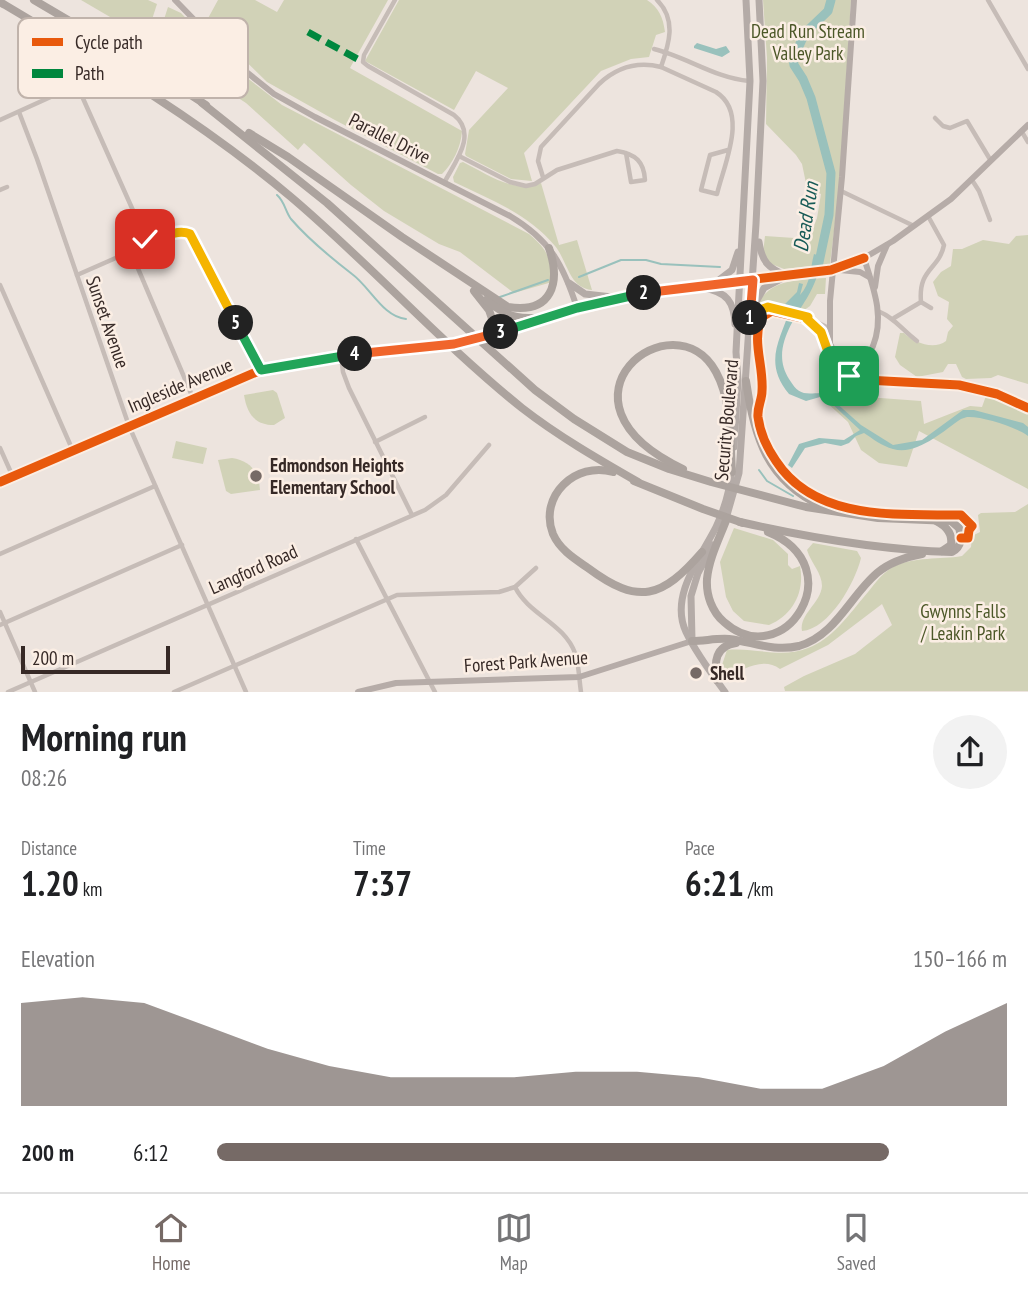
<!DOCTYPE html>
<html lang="en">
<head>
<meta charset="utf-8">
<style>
  :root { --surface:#fff; --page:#f2f2f2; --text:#202124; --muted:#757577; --line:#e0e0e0; --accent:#766a66 }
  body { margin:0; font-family:"PT Sans Narrow",sans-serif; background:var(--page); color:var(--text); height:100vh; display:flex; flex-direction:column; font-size:26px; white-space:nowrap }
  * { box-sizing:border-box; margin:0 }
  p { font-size:23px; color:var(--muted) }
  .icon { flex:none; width:38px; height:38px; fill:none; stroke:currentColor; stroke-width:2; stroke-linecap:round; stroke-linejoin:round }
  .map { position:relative; height:692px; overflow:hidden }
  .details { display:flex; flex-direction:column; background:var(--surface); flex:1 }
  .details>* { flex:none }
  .scale { position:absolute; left:21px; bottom:18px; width:149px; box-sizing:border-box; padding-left:7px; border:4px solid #362926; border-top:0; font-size:19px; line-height:24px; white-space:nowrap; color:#362926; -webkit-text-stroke:5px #fbeee4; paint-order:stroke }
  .pin { position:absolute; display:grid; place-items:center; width:60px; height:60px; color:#fff; margin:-30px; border-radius:14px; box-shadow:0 4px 10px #0006 }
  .km { position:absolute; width:35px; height:35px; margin:-18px; border-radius:50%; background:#222; color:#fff; font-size:19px; line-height:35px; text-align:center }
  .round { display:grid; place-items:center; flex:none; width:74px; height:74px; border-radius:37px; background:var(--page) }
  .head { display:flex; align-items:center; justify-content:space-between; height:119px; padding:0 21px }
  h1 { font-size:38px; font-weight:700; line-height:52px }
  .metrics { display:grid; grid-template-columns:repeat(3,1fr); gap:10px; height:119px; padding:7px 21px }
  .metrics div { display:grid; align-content:center }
  .metrics b { font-size:35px; font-weight:700 }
  .metrics small { font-size:19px; font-weight:400 }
  .metrics p { font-size:19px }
  .chart { height:196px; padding:14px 21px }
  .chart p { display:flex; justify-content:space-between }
  .chart svg { width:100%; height:126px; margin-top:7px; fill:var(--accent); opacity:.7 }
  ul { padding:0 21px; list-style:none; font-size:23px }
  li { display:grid; grid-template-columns:112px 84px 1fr; align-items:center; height:52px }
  li i { height:18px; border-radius:9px; background:var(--accent) }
  .tabs { display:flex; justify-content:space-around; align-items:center; height:98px; border-top:2px solid var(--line); background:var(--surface); font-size:19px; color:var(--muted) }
  .tabs a { display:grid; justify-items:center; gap:4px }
  .tabs .active { color:var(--accent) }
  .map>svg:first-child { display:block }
  .green { fill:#d1d2b7 }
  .water { fill:#99c1bc }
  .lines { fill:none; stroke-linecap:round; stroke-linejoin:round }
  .stream { stroke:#99c1bc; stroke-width:2 }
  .river { stroke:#99c1bc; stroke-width:9 }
  .street { stroke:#c6bcb7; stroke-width:4.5 }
  .secondary { stroke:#b6aca8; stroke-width:6 }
  .primary { stroke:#b4aba7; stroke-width:7 }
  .highway { stroke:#aca39e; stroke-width:8 }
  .quiet { stroke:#00873e; stroke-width:7; stroke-dasharray:14 7; stroke-linecap:butt }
  .cycleway-casing { stroke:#fbeee4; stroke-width:13 }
  .cycleway { stroke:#e8590c; stroke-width:9 }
  .split-1-casing { stroke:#fff; stroke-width:14 }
  .split-2-casing { stroke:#fff; stroke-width:14 }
  .split-3-casing { stroke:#fff; stroke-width:14 }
  .split-4-casing { stroke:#fff; stroke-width:14 }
  .split-5-casing { stroke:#fff; stroke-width:14 }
  .split-6-casing { stroke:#fff; stroke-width:14 }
  .split-1 { stroke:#f5b400; stroke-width:9 }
  .split-2 { stroke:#f0652b; stroke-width:9 }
  .split-3 { stroke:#22a559; stroke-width:9 }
  .split-4 { stroke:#f0652b; stroke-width:9 }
  .split-5 { stroke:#22a559; stroke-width:9 }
  .split-6 { stroke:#f5b400; stroke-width:9 }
  .poi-dot { fill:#766a66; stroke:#fbeee4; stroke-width:2.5 }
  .labels { text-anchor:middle; stroke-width:5; stroke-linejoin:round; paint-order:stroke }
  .park-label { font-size:19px; fill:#4b5727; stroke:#fbeee4 }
  .street-label { font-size:19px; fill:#362926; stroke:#fbeee4 }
  .poi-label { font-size:19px; font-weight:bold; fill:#362926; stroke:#fbeee4; text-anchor:start }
  .water-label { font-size:21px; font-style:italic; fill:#185b57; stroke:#fbeee4 }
  .key { fill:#fbeee4; stroke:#c0b3ab; stroke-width:2 }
  .key-label { font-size:19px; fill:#362926 }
</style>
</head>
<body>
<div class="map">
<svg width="1028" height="692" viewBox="0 0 1028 692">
  <rect width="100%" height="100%" fill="#ede4de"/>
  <g class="green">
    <path d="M81,0h67l9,4 -11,34z"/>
    <path d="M218,0h37l22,12 7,-12h104l-38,68 112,63c-1,16 -9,32 -20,43h-4l-105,-55 -66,-37 -61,-60z"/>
    <path d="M399,0h248c12,8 16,17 18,32l-9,3 -7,22 -18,2 -30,12 -77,82 8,28 -21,-2 -45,-23 -1,-2 4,-24 39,-42 -32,-17 -22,39 -89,-49z"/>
    <path d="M763,0h88l-11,182 -10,82 -46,5 -15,-6 -6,-10 2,-17 44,3 8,-21 4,-24 -14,-6 -5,-24 -6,-9 -30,-31 1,-66z"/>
    <path d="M168,7l13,6 51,53 50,39 247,129c19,16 22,24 23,48l-38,11 -54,-41 -21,-8 -55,-33 -33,-26 -47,-42 -6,7 -52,-47 -90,-59z"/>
    <path d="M463,162c24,12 51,32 78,21l18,62 18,-5 15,50c-23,-2 -24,-28 -37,-44 -26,-32 -64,-46 -101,-64l-1,-5 7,-14z"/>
    <path d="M1028,235v149l-30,-9 -7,3 -25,1 -4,-2 -6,-13h-8l-5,8 -26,5 -17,-12 -5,-8 5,-24h4c10,10 30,17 42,8l2,-9 5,-6 -6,-7 2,-17 -11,-6 -5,-14 8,-10 10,-6 2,-17h9l21,-9 26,4 7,-8z"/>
    <path d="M826,278l-1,16h-8l-7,12 -7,5 -45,-8c15,-25 42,-23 68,-25z"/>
    <path d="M830,387l23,9 68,5 3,23 46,-18 12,1 5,-14 41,17v79l-109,-58 -12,36 -28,-4 -18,-13 -13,-28 -23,-21z"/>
    <path d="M273,390l4,3 8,25 -11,7c-19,0 -27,-11 -30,-30z"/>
    <path d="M176,441l31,7 -4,16 -31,-6z"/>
    <path d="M232,458c18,3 27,13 28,32l-29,4 -5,-3 -8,-31z"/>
    <path d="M1028,504v187h-243l-1,-4 20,-11 51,-22 37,-29 -10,-21 -54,41 -48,24c-18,-13 -37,2 -55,8l-4,-9 6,-18c28,-3 54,9 81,-2 24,-9 39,-31 55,-50 10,-11 16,-23 30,-31 22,-11 46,-7 69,-11l9,-9 1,-11 8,-4 -2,-17 3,-2 34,-1z"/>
    <path d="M734,528l39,12 15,14v11l4,4 8,-3c5,26 -7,49 -31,59l-25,-4 -11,-10 -7,-14 -6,-35z"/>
    <path d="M813,543l44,8 4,7c-6,25 -32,71 -59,73 -3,-17 19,-28 20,-45 0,-13 -11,-23 -15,-36z"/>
  </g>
  <g class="water">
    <path d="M697,43l19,6 10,-3 4,6 -8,5 -28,-9v-2z"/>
    <path d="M814,254l9,3c-4,14 -8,28 -16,41 -15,24 -36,53 -18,81 10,16 14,15 32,14l13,8 27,24 32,20 29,-5 41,-30h11l49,13 5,4v9c-12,-9 -46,-20 -61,-19l-6,2c-18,12 -44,37 -68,30 -11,-3 -20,-10 -29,-16l-8,3 -7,7 -8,3 -16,-3 -20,5 -13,20 -4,-3 11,-21 20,-6 25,2 16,-10 -31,-29 -9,-4 -14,4 -17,-7c-26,-32 -9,-53 1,-85l-5,-5 12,-12 2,-9 4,1 -3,11c11,-12 10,-26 14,-41z"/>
  </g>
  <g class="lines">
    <g class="stream">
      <path d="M277,195c8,7 8,16 14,24 18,21 39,38 61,55 18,13 31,43 54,45"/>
      <path d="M579,277l42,-17h25l15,4 59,3"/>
      <path d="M500,297l48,-17"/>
      <path d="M759,470l8,11 26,15"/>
    </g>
    <path class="river" d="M818,267l11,-52 2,-42 -20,-75 -8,-19 -9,-14 -1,-6 12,-26 23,-22 3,-11"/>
    <g class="street">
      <path d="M395,0l-31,55 -1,7 5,4 86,49c24,19 1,47 -10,68"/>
      <path d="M988,0l40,69"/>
      <path d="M654,49c33,8 61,29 95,32"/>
      <path d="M661,67l55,25c33,21 8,72 1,102l-16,-4 9,-35 18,-5"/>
      <path d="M19,112l18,47 92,267 117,266"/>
      <path d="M935,118l8,8 7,2 17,-7 24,40"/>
      <path d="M0,120l77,-35 71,159"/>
      <path d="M1022,132l6,10"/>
      <path d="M459,156l51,26 16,4 9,-2 22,-14 60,-19c19,3 27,11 28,29l-14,2 -5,-29"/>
      <path d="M543,177l-5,-16 3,-14 58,-63c17,-16 38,-23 62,-17 8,-23 16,-47 -4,-67"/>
      <path d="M972,180l7,11 11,29"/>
      <path d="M0,190l7,-3"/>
      <path d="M841,191l73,35"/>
      <path d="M928,216l16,29c-5,25 -26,23 -23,57l10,6"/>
      <path d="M131,252l62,146"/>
      <path d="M77,275l98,-43 12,1 74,137"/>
      <path d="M0,285l73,166"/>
      <path d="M878,311c17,7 25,20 39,30"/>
      <path d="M894,318l27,-16"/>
      <path d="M752,319c15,-25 57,0 77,9"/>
      <path d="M341,356l2,16 6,16 63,127"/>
      <path d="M375,442l50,-25"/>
      <path d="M0,448l13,29"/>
      <path d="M356,539l79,153"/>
      <path d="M0,554l155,-68"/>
      <path d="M515,587c14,28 49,36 60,66 4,11 4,26 6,39"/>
      <path d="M0,612l35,80"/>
      <path d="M0,625l182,-80"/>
      <path d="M8,692l417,-182 21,-15 43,-50"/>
      <path d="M174,692l223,-97 102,-3 16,-5 21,-19"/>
    </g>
    <g class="secondary">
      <path d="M175,0l64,66 35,28 41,23 195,99c40,24 53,48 67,92"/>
      <path d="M854,0l-12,177 -12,124v43l12,22 21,13 19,3 77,3 38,9 31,14"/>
      <path d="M840,270l20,2 9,5"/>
      <path d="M753,280l85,-11 26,-11 29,-17 58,-42 77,-74"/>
      <path d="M875,287l3,-21 9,-21"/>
      <path d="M857,377c5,-11 11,-20 16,-31 12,-30 0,-59 -9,-88"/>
      <path d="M0,482l261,-112 80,-14 93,-9 63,-14"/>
      <path d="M358,692l38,-9 183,-6 113,-36"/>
    </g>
    <g class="primary">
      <path d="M759,242c3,20 9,26 28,34"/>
      <path d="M569,283l16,11 27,3"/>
      <path d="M715,283l17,-13 6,-18"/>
      <path d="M704,288c23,4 30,14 31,36"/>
      <path d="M753,307l11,-19 23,-12"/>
      <path d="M497,333l119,-36 137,-17"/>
      <path d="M734,447l4,-67 -2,-28 14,-271 -4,-81"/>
      <path d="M725,522l14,-49 17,-249 7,-143 -4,-81"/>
      <path d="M692,640l-1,-44 7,-23 15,-28"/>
      <path d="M725,692c-14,-19 -29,-39 -39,-60 -17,-36 15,-75 30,-105 9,-19 14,-38 16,-58"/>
    </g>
    <g class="highway">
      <path d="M34,0l112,66 60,39"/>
      <path d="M0,2c101,60 201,119 291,195 79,67 150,146 231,211 36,28 76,51 116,74"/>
      <path d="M202,103l125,100 208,187 39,29 53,33 42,17 42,13 95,25 72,11 73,3 8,7c3,9 3,19 -7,24 -72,-2 -141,-14 -212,-30"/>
      <path d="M249,133l39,24 114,80 106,70c44,7 53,-24 41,-59"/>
      <path d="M474,291l15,19 8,23"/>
      <path d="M486,300c21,17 30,19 58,18"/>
      <path d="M746,381c8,56 21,100 76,125"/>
      <path d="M683,469c-145,-69 -9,-174 33,-97 16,29 14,68 16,100"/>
      <path d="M613,472c-37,-11 -75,24 -60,62 7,16 22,25 35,34 51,38 74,30 114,-16"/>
      <path d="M634,481l69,28 40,14"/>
      <path d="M727,518c-7,19 -18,40 -20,61 -1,16 5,33 17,43 60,53 130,-55 44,-90"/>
      <path d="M936,521c10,5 17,12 15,24l-9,6"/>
      <path d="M692,641c12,0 25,-3 37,-2 24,3 45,13 70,7 37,-11 51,-50 78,-73 13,-11 29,-16 45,-19"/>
      <path d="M717,680c-3,-18 -2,-34 19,-37"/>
    </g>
    <path class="quiet" d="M308,32l55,30"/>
    <defs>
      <g id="cycleway">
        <path d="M0,482l261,-112 80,-14 113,-12 178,-50 199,-24 33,-12"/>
        <path d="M961,538h7l1,-8 3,-4 -11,-11c-63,-1 -145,7 -185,-54 -9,-13 -16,-29 -18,-44 -1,-10 4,-17 4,-26 2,-25 -11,-51 0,-74l10,-6 35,8 14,13 11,31 17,13 17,8v-4l93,5 38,9 31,14"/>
      </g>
    </defs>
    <use href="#cycleway" class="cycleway-casing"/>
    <use href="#cycleway" class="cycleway"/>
  </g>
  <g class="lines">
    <defs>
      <path id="split-1" d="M750,318v5l7,-12 11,-4 40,10 -1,2 14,13 11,31 17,13"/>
      <path id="split-2" d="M644,293l109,-13 -3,38"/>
      <path id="split-3" d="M501,332l76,-24 67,-15"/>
      <path id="split-4" d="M355,354l99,-10 47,-12"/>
      <path id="split-5" d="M236,323l25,47 94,-16"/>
      <path id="split-6" d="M145,239l3,5c13,-5 28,-16 42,-10l46,89"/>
    </defs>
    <use href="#split-1" class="split-1-casing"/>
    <use href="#split-2" class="split-2-casing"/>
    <use href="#split-3" class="split-3-casing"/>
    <use href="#split-4" class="split-4-casing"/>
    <use href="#split-5" class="split-5-casing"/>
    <use href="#split-6" class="split-6-casing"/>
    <use href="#split-1" class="split-1"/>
    <use href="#split-2" class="split-2"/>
    <use href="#split-3" class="split-3"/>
    <use href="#split-4" class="split-4"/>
    <use href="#split-5" class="split-5"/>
    <use href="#split-6" class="split-6"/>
  </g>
  <g class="poi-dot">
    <circle cx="256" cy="476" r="7"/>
    <circle cx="696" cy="673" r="7"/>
  </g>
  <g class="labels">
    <g class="park-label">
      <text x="808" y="38">Dead Run Stream<tspan x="808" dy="22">Valley Park</tspan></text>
      <text x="963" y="618">Gwynns Falls<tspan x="963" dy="22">/ Leakin Park</tspan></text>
    </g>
    <g class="street-label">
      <text transform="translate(390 138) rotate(27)" y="7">Parallel Drive</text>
      <text transform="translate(108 322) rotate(71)" y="7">Sunset Avenue</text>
      <text transform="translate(180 385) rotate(-23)" y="7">Ingleside Avenue</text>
      <text transform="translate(726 420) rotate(-85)" y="7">Security Boulevard</text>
      <text transform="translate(253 569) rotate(-24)" y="7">Langford Road</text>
      <text transform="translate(526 661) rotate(-4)" y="7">Forest Park Avenue</text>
    </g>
    <g class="poi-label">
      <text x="270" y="472">Edmondson Heights<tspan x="270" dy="22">Elementary School</tspan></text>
      <text x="710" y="680">Shell</text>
    </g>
    <g class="water-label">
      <text transform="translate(806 217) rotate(-81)" y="7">Dead Run</text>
    </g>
  </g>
  <rect x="18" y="18" width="230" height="80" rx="10" class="key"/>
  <rect x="32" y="38" width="31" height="8" fill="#e8590c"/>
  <rect x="32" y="69" width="31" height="9" fill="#00873e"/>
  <g class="key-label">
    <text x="75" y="49">Cycle path</text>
    <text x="75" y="80">Path</text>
  </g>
</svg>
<div class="scale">200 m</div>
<div class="pin" style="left:849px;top:376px;background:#1e9e55"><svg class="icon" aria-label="arrive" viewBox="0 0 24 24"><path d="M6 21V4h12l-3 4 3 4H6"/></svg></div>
<div class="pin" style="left:145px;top:239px;background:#d93025"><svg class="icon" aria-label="check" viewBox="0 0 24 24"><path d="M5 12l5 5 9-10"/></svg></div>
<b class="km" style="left:750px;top:318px">1</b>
<b class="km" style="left:644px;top:293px">2</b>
<b class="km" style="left:501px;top:332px">3</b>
<b class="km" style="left:355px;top:354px">4</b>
<b class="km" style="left:236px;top:323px">5</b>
</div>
<section class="details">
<div class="head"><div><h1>Morning run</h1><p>08:26</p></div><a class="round"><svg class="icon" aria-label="share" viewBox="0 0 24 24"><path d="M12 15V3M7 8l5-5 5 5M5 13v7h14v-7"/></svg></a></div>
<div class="metrics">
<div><p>Distance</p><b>1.20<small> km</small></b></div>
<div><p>Time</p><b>7:37</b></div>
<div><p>Pace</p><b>6:21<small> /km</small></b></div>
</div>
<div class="chart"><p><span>Elevation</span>150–166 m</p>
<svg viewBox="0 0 160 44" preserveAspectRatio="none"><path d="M0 44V8L10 6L20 8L30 16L40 24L50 30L60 34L70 34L80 34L90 32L100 32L110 34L120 38L130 38L140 30L150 18L160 8V44z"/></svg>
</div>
<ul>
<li><b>200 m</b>6:12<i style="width:85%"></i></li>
</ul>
</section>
<nav class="tabs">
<a class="active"><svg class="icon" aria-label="home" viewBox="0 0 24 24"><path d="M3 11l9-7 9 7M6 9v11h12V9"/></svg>Home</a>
<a><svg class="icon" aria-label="map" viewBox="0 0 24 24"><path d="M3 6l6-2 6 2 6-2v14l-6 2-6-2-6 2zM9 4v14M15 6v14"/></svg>Map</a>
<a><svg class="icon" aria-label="saved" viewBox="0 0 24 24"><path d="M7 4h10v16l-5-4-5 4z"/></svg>Saved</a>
</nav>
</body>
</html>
